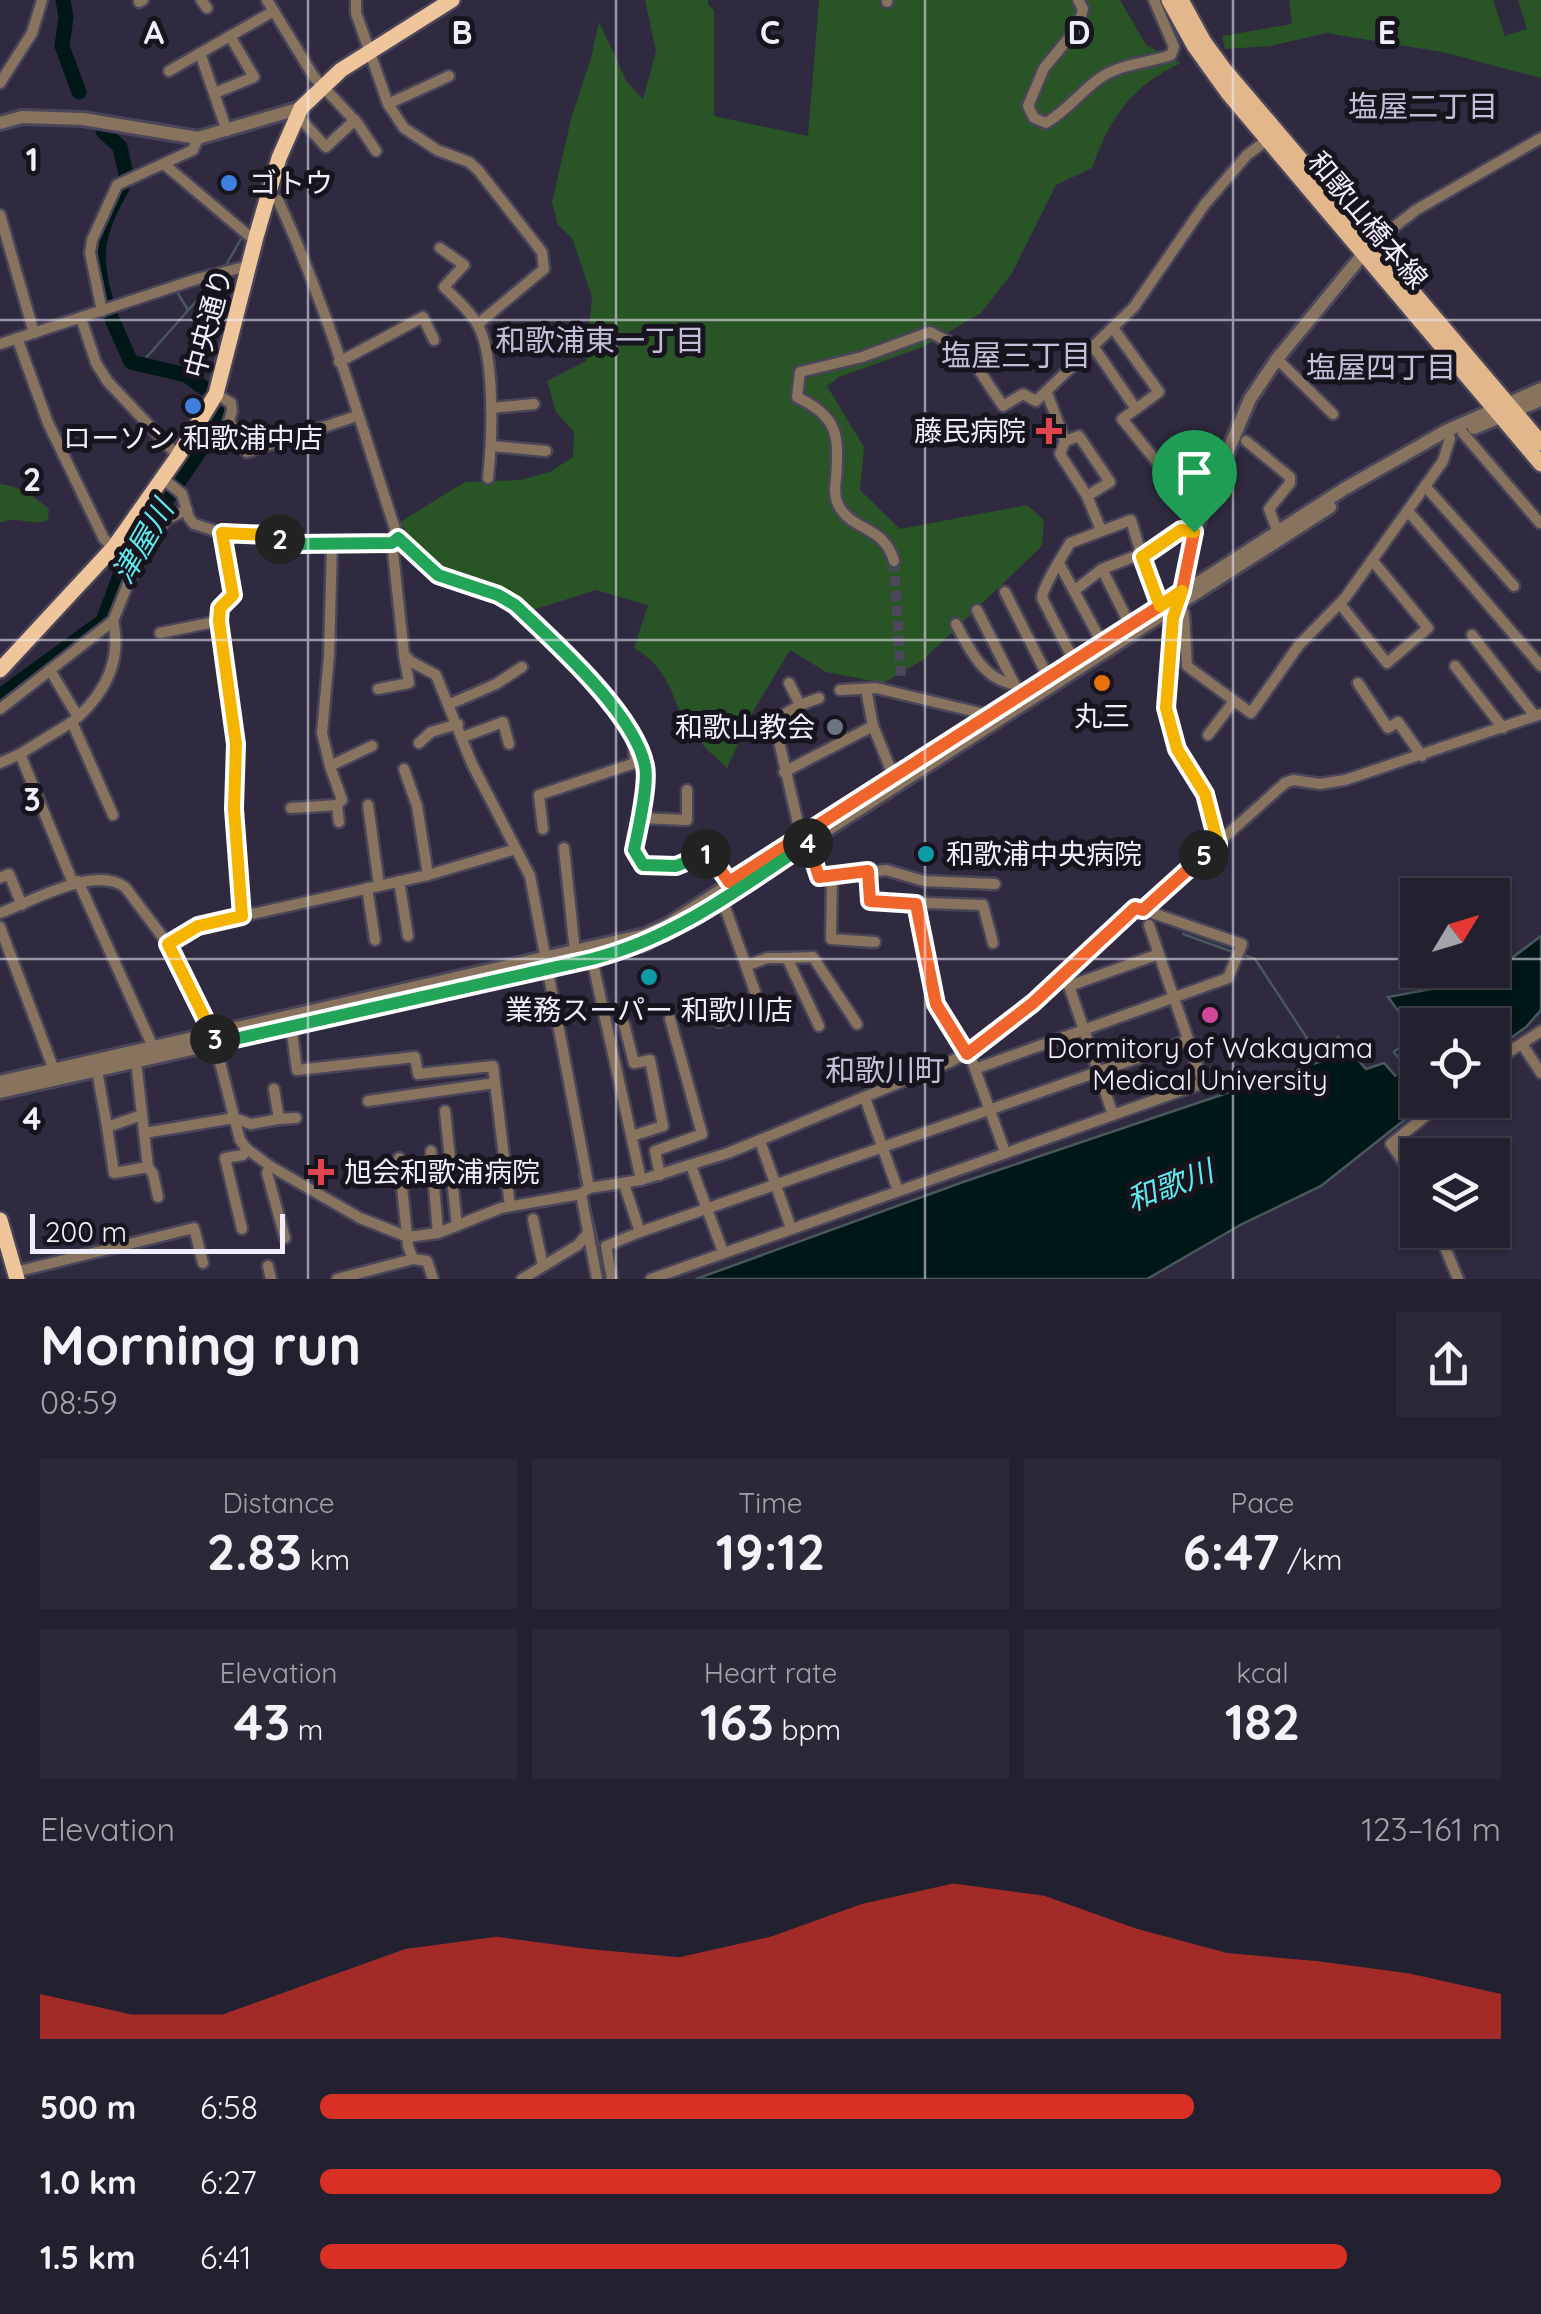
<!DOCTYPE html>
<html lang="en">
<head>
<meta charset="utf-8">
<style>
  :root { --surface:#23202f; --page:#2b2837; --text:#f1f3f6; --muted:#a3a3aa; --line:#403e4b; --accent:#d93025 }
  body { margin:0; font-family:Quicksand,"Noto Sans JP",sans-serif; background:var(--page); color:var(--text); height:100vh; display:flex; flex-direction:column; font-size:38px; white-space:nowrap }
  * { box-sizing:border-box; margin:0 }
  p { font-size:32px; color:var(--muted) }
  .icon { flex:none; width:55px; height:55px; fill:none; stroke:currentColor; stroke-width:2; stroke-linecap:round; stroke-linejoin:round }
  .map { position:relative; height:1279px; overflow:hidden }
  .panel { display:flex; flex-direction:column; background:var(--surface); flex:1 }
  .panel>* { flex:none }
  .needle { width:65px; rotate:52deg }
  .buttons { position:absolute; left:1400px; top:878px; display:grid; gap:20px }
  .buttons a { display:grid; place-items:center; width:110px; height:110px; border-radius:0px; background:var(--surface); box-shadow:0 2px 8px #0004,0 0 0 2px var(--line); font-size:50px }
  .scale { position:absolute; left:30px; bottom:25px; width:255px; box-sizing:border-box; padding-left:10px; border:5px solid #f1eefc; border-top:0; font-size:28px; line-height:35px; white-space:nowrap; color:#f1eefc; -webkit-text-stroke:8px #17141e; paint-order:stroke }
  .pin { position:absolute; display:grid; place-items:center; width:85px; height:85px; color:#fff; margin:-102px -42px; border-radius:50% 50% 50% 0; rotate:-45deg; box-shadow:0 0 10px #0007 }
  .pin .icon { rotate:45deg }
  .km { position:absolute; width:50px; height:50px; margin:-25px; border-radius:50%; background:#222; color:#fff; font-size:28px; line-height:50px; text-align:center }
  .round { display:grid; place-items:center; flex:none; width:105px; height:105px; border-radius:0px; background:var(--page) }
  .head { display:flex; align-items:center; justify-content:space-between; height:170px; padding:0 40px }
  h1 { font-size:55px; font-weight:700; line-height:75px }
  .metrics { display:grid; grid-template-columns:repeat(3,1fr); gap:15px; height:170px; padding:10px 40px }
  .metrics div { display:grid; align-content:center; border-radius:0px; background:var(--page); text-align:center }
  .metrics b { font-size:50px; font-weight:700 }
  .metrics small { font-size:28px; font-weight:400 }
  .metrics p { font-size:28px }
  .chart { height:280px; padding:20px 40px }
  .chart p { display:flex; justify-content:space-between }
  .chart svg { width:100%; height:180px; margin-top:10px; fill:var(--accent); opacity:.7 }
  ul { padding:0 40px; list-style:none; font-size:32px }
  li { display:grid; grid-template-columns:160px 120px 1fr; align-items:center; height:75px }
  li i { height:25px; border-radius:12px; background:var(--accent) }
  .map>svg:first-child { display:block }
  .green { fill:#295426 }
  .water { fill:#001717; stroke:#48585c; stroke-width:2.5 }
  .lines { fill:none; stroke-linecap:round; stroke-linejoin:round }
  .stream { stroke:#48585c; stroke-width:2.5 }
  .river { stroke:#001717; stroke-width:15 }
  .minor-tunnel { stroke:#4c475b; stroke-width:10; stroke-dasharray:10 5; stroke-linecap:butt }
  .minor-casing { stroke:#4a4559; stroke-width:15 }
  .tertiary-casing { stroke:#4a4559; stroke-width:18 }
  .primary-casing { stroke:#4a4559; stroke-width:20 }
  .trunk-casing { stroke:#4a4559; stroke-width:20 }
  .minor { stroke:#87735e; stroke-width:10 }
  .tertiary { stroke:#87735e; stroke-width:12 }
  .primary { stroke:#e1b78b; stroke-width:15 }
  .trunk { stroke:#efc69b; stroke-width:15 }
  .split-1-casing { stroke:#fff; stroke-width:20 }
  .split-2-casing { stroke:#fff; stroke-width:20 }
  .split-3-casing { stroke:#fff; stroke-width:20 }
  .split-4-casing { stroke:#fff; stroke-width:20 }
  .split-5-casing { stroke:#fff; stroke-width:20 }
  .split-6-casing { stroke:#fff; stroke-width:20 }
  .split-1 { stroke:#f0652b; stroke-width:12 }
  .split-2 { stroke:#22a559; stroke-width:12 }
  .split-3 { stroke:#f5b400; stroke-width:12 }
  .split-4 { stroke:#22a559; stroke-width:12 }
  .split-5 { stroke:#f0652b; stroke-width:12 }
  .split-6 { stroke:#f5b400; stroke-width:12 }
  .grid { fill:none; stroke:#f1eefc; stroke-width:2.5; stroke-opacity:0.55 }
  .shop-dot { fill:#3f7fe0; stroke:#17141e; stroke-width:4 }
  .health-dot { fill:#e0444e; stroke:#17141e; stroke-width:4 }
  .food-dot { fill:#e8710a; stroke:#17141e; stroke-width:4 }
  .worship-dot { fill:#6b7280; stroke:#17141e; stroke-width:4 }
  .culture-dot { fill:#0f9aa8; stroke:#17141e; stroke-width:4 }
  .hotel-dot { fill:#d1479c; stroke:#17141e; stroke-width:4 }
  .labels { text-anchor:middle; stroke-width:10; stroke-linejoin:round; paint-order:stroke }
  .poi-label { font-size:28px; fill:#f1eefc; stroke:#17141e }
  .street-label { font-size:28px; fill:#f1eefc; stroke:#17141e }
  .neighbourhood-label { font-size:30px; fill:#c4bed8; stroke:#17141e }
  .water-label { font-size:30px; font-style:italic; fill:#5ee9ec; stroke:#17141e }
  .grid-label { font-size:32px; text-anchor:middle; font-weight:bold; fill:#f1eefc; stroke:#17141e; stroke-width:10; stroke-linejoin:round; paint-order:stroke }
</style>
</head>
<body>
<div class="map">
<svg width="1541" height="1279" viewBox="0 0 1541 1279">
  <rect width="100%" height="100%" fill="#2f2a3f"/>
  <g class="green">
    <path d="M645,0h63v5l6,5v106l94,20 11,-136h301l26,45 35,18c-50,23 -71,55 -89,105l-36,17 -44,88 -31,40 -58,34 -84,30 -12,9 37,61 -4,43 40,39 127,-24 17,15 -2,26 -119,114 -40,23 -57,-11 -36,-22 -35,58 -28,60c-11,-11 -25,-22 -34,-35 -24,-32 -19,-62 -59,-85l14,-43 -52,-15 -63,20c-51,-31 -101,-32 -133,-88l65,-40 56,-2 29,-8 23,-15 1,-25 -18,-20 -9,-31 39,-20 6,-64 -20,-59 -14,-13 -6,-23 19,-83 20,-61 8,-36 28,60 16,17 13,-48z"/>
    <path d="M1289,0h204l12,36 22,-7 -9,-29h23v78l-99,-26 -116,-19 -55,13 -46,3 -3,-13 70,-12z"/>
    <path d="M0,484c20,2 34,13 49,25l-1,11c-17,7 -32,-6 -48,3z"/>
  </g>
  <g class="water">
    <path d="M1541,936v74l-15,17 -33,24 -1,-26h-74l-1,57 -23,-30 21,-18 -27,-37 96,-18z"/>
    <path d="M1338,1037l28,32 18,-6 38,43 -101,80 -79,38 -95,55h-451l270,-98 362,-122z"/>
  </g>
  <g class="lines">
    <g class="stream">
      <path d="M225,267l17,-30"/>
      <path d="M177,292l11,18"/>
      <path d="M147,367l-2,-8 71,-80"/>
      <path d="M1183,934l50,18"/>
      <path d="M1241,954l14,5 67,102"/>
      <path d="M579,1174l3,13"/>
      <path d="M587,1194l19,85"/>
    </g>
    <g class="river">
      <path d="M63,0l3,17 -4,29 17,46"/>
      <path d="M103,131l17,16 6,27"/>
      <path d="M107,305c-15,-50 -11,-72 15,-117"/>
      <path d="M110,315l21,47 55,13 18,13"/>
      <path d="M0,696l103,-75 23,-62 92,-135 5,-12 -2,-5"/>
      <path d="M1388,1091l30,-20"/>
    </g>
    <path class="minor-tunnel" d="M894,561l7,117"/>
    <defs>
      <g id="minor">
        <path d="M201,0l6,8"/>
        <path d="M267,0l47,77 44,47 18,27"/>
        <path d="M356,0v13l32,91 16,24 33,22 32,12 9,8 64,82 2,17 -66,55"/>
        <path d="M887,0v2"/>
        <path d="M1078,0l5,9 -5,18 -34,41 -16,38 6,12 12,5c20,-12 32,-28 50,-42 23,-18 49,-17 75,-26l3,-8 -20,-47"/>
        <path d="M139,2l4,-2"/>
        <path d="M230,36l44,-25"/>
        <path d="M200,53l27,78"/>
        <path d="M169,71l61,-35 24,41 -39,16"/>
        <path d="M0,83l32,-50 10,-33"/>
        <path d="M388,104l61,-28"/>
        <path d="M297,115l29,32 29,-27"/>
        <path d="M165,165l83,70 8,2"/>
        <path d="M268,197l10,3c50,108 83,225 120,338l-6,5 12,111 6,7 26,14 36,89 58,112 59,312 -8,6 16,85"/>
        <path d="M0,215l34,118"/>
        <path d="M1372,244l44,-34 125,-72"/>
        <path d="M440,248l24,17 -20,22c11,11 24,22 32,35 20,30 16,120 12,156"/>
        <path d="M102,311l-12,-58 2,-13 25,-55 76,-35 5,-12"/>
        <path d="M81,318l15,45 12,19 70,74"/>
        <path d="M1113,328l46,64 -23,17"/>
        <path d="M17,338l31,85 56,116 10,8"/>
        <path d="M0,344l197,-65 51,-13"/>
        <path d="M1093,346l43,63 -14,10 35,43 7,-5 32,43 9,4"/>
        <path d="M1277,359l56,55"/>
        <path d="M339,362l84,-45 11,23"/>
        <path d="M1047,393l18,48 -5,13 27,42 14,34"/>
        <path d="M216,394l15,9 1,8 -3,10 18,31 110,-36"/>
        <path d="M491,408l43,-4"/>
        <path d="M1463,433l77,90"/>
        <path d="M1065,441l14,-5 31,46 -23,14"/>
        <path d="M1246,441l44,36v6l-21,26 8,21"/>
        <path d="M492,446l54,5"/>
        <path d="M162,478l20,16 7,24 5,6 28,9 49,2 24,9 97,-1"/>
        <path d="M1425,486l89,100"/>
        <path d="M1408,511l133,155"/>
        <path d="M398,538l39,37 61,20 17,10c38,36 120,109 130,161 4,18 -7,64 -11,84l9,15 33,1 22,-11h12l19,27"/>
        <path d="M894,561c-10,-37 -45,-29 -57,-59 -3,-8 -2,-15 -1,-23 3,-44 3,-61 -39,-82l3,-25 62,-15 68,-25 36,19 37,55 20,-12 13,7 98,-94 71,-103 42,-49 24,-18"/>
        <path d="M1060,565l42,78"/>
        <path d="M1102,569l28,56"/>
        <path d="M1074,591l28,-22 39,-15"/>
        <path d="M1005,592l43,85"/>
        <path d="M1340,604l47,59 41,-35 -56,-68"/>
        <path d="M1178,605l6,8 3,53 64,47 48,-68 46,-47 98,-137 7,-23"/>
        <path d="M1178,605l-5,13 -2,62 -5,27 11,42 28,45 13,50"/>
        <path d="M1160,606l-18,-49 39,-27 13,2"/>
        <path d="M977,610l43,85"/>
        <path d="M219,621l17,123 -2,65 8,107"/>
        <path d="M956,624c13,25 28,56 58,60"/>
        <path d="M160,633l59,-12 1,-13 13,-13 -11,-62"/>
        <path d="M1472,635l63,81"/>
        <path d="M1074,661l-32,-63c1,-13 21,-42 28,-55l61,-23 11,37"/>
        <path d="M1455,666l48,62"/>
        <path d="M50,670l28,47 -6,5 41,93"/>
        <path d="M789,683l11,22 19,-7"/>
        <path d="M1358,683l30,45 10,-6 24,34"/>
        <path d="M378,689l31,-6 -5,-28"/>
        <path d="M866,689l7,37"/>
        <path d="M840,690l36,-2 113,27"/>
        <path d="M450,704l46,-20 26,-17"/>
        <path d="M800,705l-26,15 24,103 12,19 9,35h13l-1,62 44,3"/>
        <path d="M0,709l113,-88 27,-67 27,-35 20,-9"/>
        <path d="M78,717c28,-26 44,-57 35,-96"/>
        <path d="M1208,735l26,-34"/>
        <path d="M463,737l40,-15 6,22"/>
        <path d="M419,743l12,-11 27,-8"/>
        <path d="M20,754l53,129"/>
        <path d="M0,763l20,-9 52,-32"/>
        <path d="M330,766l-8,-33 7,-77 3,-113"/>
        <path d="M404,769l13,37 11,69"/>
        <path d="M784,772l89,-46 24,59"/>
        <path d="M337,805l5,-5 -12,-34 42,-20"/>
        <path d="M368,805l11,80"/>
        <path d="M291,808l46,-3 2,17"/>
        <path d="M640,818l47,2v-30"/>
        <path d="M543,829l-4,-34 96,-32 -1,-13"/>
        <path d="M564,848l11,104"/>
        <path d="M868,871l2,30 113,4 10,38"/>
        <path d="M832,877l54,-7 38,11 71,3"/>
        <path d="M0,878l9,-4 13,31"/>
        <path d="M78,881l75,166"/>
        <path d="M399,881l9,55"/>
        <path d="M367,888l8,52"/>
        <path d="M722,899l24,67"/>
        <path d="M916,904l20,100 36,57 33,91"/>
        <path d="M1143,910l142,-127 8,-3 27,4 25,-4 196,-66"/>
        <path d="M0,913c33,-12 94,-48 125,-26l43,57 42,80 30,116 7,9 23,17 90,52 48,19 30,-4 63,-25 80,-14"/>
        <path d="M0,927l54,143"/>
        <path d="M168,944l30,-18 230,-51 88,-26"/>
        <path d="M592,959l49,221"/>
        <path d="M1062,977l7,9 44,129"/>
        <path d="M1069,986l90,-32"/>
        <path d="M719,1022l41,-16 -14,-40 21,-8h20"/>
        <path d="M624,1024l10,39 16,-3 13,66 -31,10"/>
        <path d="M291,1026l6,44 118,-13 3,17 75,-8 17,140"/>
        <path d="M819,1026l-32,-68 26,-1 44,67"/>
        <path d="M1522,1044l19,29"/>
        <path d="M1492,1063l49,-32"/>
        <path d="M97,1070l10,57 35,-12 -6,-54"/>
        <path d="M274,1089l5,30 17,-1"/>
        <path d="M865,1098l33,93"/>
        <path d="M368,1101l127,-18"/>
        <path d="M445,1111l12,115"/>
        <path d="M107,1127l7,46 34,-6 -6,-52"/>
        <path d="M144,1133l90,-15 17,6 28,-5"/>
        <path d="M760,1141l31,87"/>
        <path d="M431,1151l7,82"/>
        <path d="M399,1158l9,88 5,13 14,2 6,18"/>
        <path d="M270,1166l-3,7 18,65"/>
        <path d="M691,1166l32,86"/>
        <path d="M148,1167l5,7 5,23"/>
        <path d="M660,1175l-5,-24 47,-17 -32,-115"/>
        <path d="M1418,1183l-27,-39 54,-44"/>
        <path d="M589,1188l52,-8 87,-27 224,-92 49,-30 134,-124 107,37 -14,34 -253,91"/>
        <path d="M533,1219l10,47"/>
        <path d="M242,1229l-17,-71 18,-3 4,-6"/>
        <path d="M1438,1230l20,49"/>
        <path d="M640,1232l549,-192"/>
        <path d="M268,1266l3,13"/>
        <path d="M15,1272l179,-44 9,35"/>
        <path d="M337,1279l76,-20"/>
        <path d="M522,1279l56,-34 9,-11"/>
        <path d="M612,1279l-6,-33 34,-14 -16,-48"/>
        <path d="M651,1279l552,-196 -54,-158"/>
      </g>
      <g id="tertiary">
        <path d="M0,123l22,-6 61,2 115,19 103,-30"/>
        <path d="M1474,428l67,-28"/>
        <path d="M1182,593l12,-61 56,-133 27,-40 92,-112"/>
        <path d="M665,934l665,-427"/>
        <path d="M0,1082l645,-147 22,-10 677,-436 102,-58 95,-42"/>
        <path d="M0,1092l592,-133 55,-16"/>
      </g>
      <g id="primary">
        <path d="M1169,0l26,47 33,46 313,371"/>
        <path d="M1181,0l23,42 19,26 318,375"/>
      </g>
      <g id="trunk">
        <path d="M0,670l114,-123 64,-91 38,-62 40,-157 23,-79 22,-50 40,-38 111,-70"/>
        <path d="M0,1220l17,59"/>
      </g>
    </defs>
    <use href="#minor" class="minor-casing"/>
    <use href="#tertiary" class="tertiary-casing"/>
    <use href="#primary" class="primary-casing"/>
    <use href="#trunk" class="trunk-casing"/>
    <use href="#minor" class="minor"/>
    <use href="#tertiary" class="tertiary"/>
    <use href="#primary" class="primary"/>
    <use href="#trunk" class="trunk"/>
  </g>
  <g class="lines">
    <defs>
      <path id="split-1" d="M706,854l4,1 19,27 431,-276 22,-15 12,-59"/>
      <path id="split-2" d="M280,539l15,5 97,-1 6,-5 40,37 60,20 17,10c38,36 120,109 130,161 4,18 -7,64 -11,84l9,15 33,1 30,-12"/>
      <path id="split-3" d="M215,1039l-47,-95 30,-18 44,-10 -8,-107 2,-65 -17,-123 1,-13 13,-13 -11,-62 49,2 9,4"/>
      <path id="split-4" d="M215,1039l2,4 375,-84c83,-21 146,-70 216,-116"/>
      <path id="split-5" d="M808,843l11,34 49,-6 2,30 46,3 20,100 31,50 66,-51 102,-95 8,2 61,-55"/>
      <path id="split-6" d="M1194,532l-13,-2 -39,27 18,49 22,-15 -9,27 -7,90 11,41 28,45 13,50 -14,11"/>
    </defs>
    <use href="#split-1" class="split-1-casing"/>
    <use href="#split-2" class="split-2-casing"/>
    <use href="#split-3" class="split-3-casing"/>
    <use href="#split-4" class="split-4-casing"/>
    <use href="#split-5" class="split-5-casing"/>
    <use href="#split-6" class="split-6-casing"/>
    <use href="#split-1" class="split-1"/>
    <use href="#split-2" class="split-2"/>
    <use href="#split-3" class="split-3"/>
    <use href="#split-4" class="split-4"/>
    <use href="#split-5" class="split-5"/>
    <use href="#split-6" class="split-6"/>
  </g>
  <path class="grid" d="M308,0v1279M616,0v1279M925,0v1279M1233,0v1279M0,320h1541M0,640h1541M0,959h1418M1492,959h49"/>
  <g class="shop-dot">
    <circle cx="229" cy="183" r="10"/>
    <circle cx="193" cy="406" r="10"/>
  </g>
  <g class="health-dot">
    <path d="M1044 416h10v10h10v10h-10v10h-10v-10h-10v-10h10z"/>
    <path d="M316 1157h10v10h10v10h-10v10h-10v-10h-10v-10h10z"/>
  </g>
  <circle class="food-dot" cx="1102" cy="683" r="10"/>
  <circle class="worship-dot" cx="835" cy="727" r="10"/>
  <g class="culture-dot">
    <circle cx="926" cy="854" r="10"/>
    <circle cx="649" cy="977" r="10"/>
  </g>
  <circle class="hotel-dot" cx="1210" cy="1015" r="10"/>
  <g class="labels">
    <g class="poi-label">
      <text x="249" y="193" text-anchor="start">ゴトウ</text>
      <text x="1026" y="441" text-anchor="end">藤民病院</text>
      <text x="193" y="448">ローソン 和歌浦中店</text>
      <text x="1102" y="726">丸三</text>
      <text x="815" y="737" text-anchor="end">和歌山教会</text>
      <text x="946" y="864" text-anchor="start">和歌浦中央病院</text>
      <text x="649" y="1020">業務スーパー 和歌川店</text>
      <text x="1210" y="1058">Dormitory of Wakayama<tspan x="1210" dy="32">Medical University</tspan></text>
      <text x="344" y="1182" text-anchor="start">旭会和歌浦病院</text>
    </g>
    <g class="street-label">
      <text transform="translate(1368 220) rotate(50)" y="10">和歌山橋本線</text>
      <text transform="translate(208 323) rotate(-75)" y="10">中央通り</text>
    </g>
    <g class="neighbourhood-label">
      <text x="1423" y="117">塩屋二丁目</text>
      <text x="600" y="351">和歌浦東一丁目</text>
      <text x="1016" y="366">塩屋三丁目</text>
      <text x="1381" y="378">塩屋四丁目</text>
      <text x="885" y="1081">和歌川町</text>
    </g>
    <g class="water-label">
      <text transform="translate(143 542) rotate(-60)" y="10">津屋川</text>
      <text transform="translate(1170 1186) rotate(-21)" y="10">和歌川</text>
    </g>
  </g>
  <g class="grid-label">
    <text x="154" y="44">A</text>
    <text x="462" y="44">B</text>
    <text x="770" y="44">C</text>
    <text x="1079" y="44">D</text>
    <text x="1387" y="44">E</text>
    <text x="32" y="171">1</text>
    <text x="32" y="491">2</text>
    <text x="32" y="811">3</text>
    <text x="32" y="1130">4</text>
  </g>
</svg>
<div class="buttons">
<a><svg class="needle" viewBox="-14 -14 28 28"><path d="M0-13l5 13h-10z" fill="#e53935"/><path d="M0 13l5-13h-10z" fill="#a3a3aa"/></svg></a>
<a><svg class="icon" aria-label="locate" viewBox="0 0 24 24"><circle cx="12" cy="12" r="6"/><path d="M12 2v4M12 18v4M2 12h4M18 12h4"/></svg></a>
<a><svg class="icon" aria-label="layers" viewBox="0 0 24 24"><path d="M12 4l9 5-9 5-9-5zM3 14l9 5 9-5"/></svg></a>
</div>
<div class="scale">200 m</div>
<div class="pin" style="left:1194px;top:532px;background:#1e9e55"><svg class="icon" aria-label="arrive" viewBox="0 0 24 24"><path d="M6 21V4h12l-3 4 3 4H6"/></svg></div>
<b class="km" style="left:706px;top:854px">1</b>
<b class="km" style="left:280px;top:539px">2</b>
<b class="km" style="left:215px;top:1039px">3</b>
<b class="km" style="left:808px;top:843px">4</b>
<b class="km" style="left:1204px;top:855px">5</b>
</div>
<section class="panel">
<div class="head"><div><h1>Morning run</h1><p>08:59</p></div><a class="round"><svg class="icon" aria-label="share" viewBox="0 0 24 24"><path d="M12 15V3M7 8l5-5 5 5M5 13v7h14v-7"/></svg></a></div>
<div class="metrics">
<div><p>Distance</p><b>2.83<small> km</small></b></div>
<div><p>Time</p><b>19:12</b></div>
<div><p>Pace</p><b>6:47<small> /km</small></b></div>
</div>
<div class="metrics">
<div><p>Elevation</p><b>43<small> m</small></b></div>
<div><p>Heart rate</p><b>163<small> bpm</small></b></div>
<div><p>kcal</p><b>182</b></div>
</div>
<div class="chart"><p><span>Elevation</span>123–161 m</p>
<svg viewBox="0 0 160 44" preserveAspectRatio="none"><path d="M0 44V33L10 38L20 38L30 30L40 22L50 19L60 22L70 24L80 19L90 11L100 6L110 9L120 17L130 23L140 25L150 28L160 33V44z"/></svg>
</div>
<ul>
<li><b>500 m</b>6:58<i style="width:74%"></i></li>
<li><b>1.0 km</b>6:27<i style="width:100%"></i></li>
<li><b>1.5 km</b>6:41<i style="width:87%"></i></li>
</ul>
</section>
</body>
</html>
